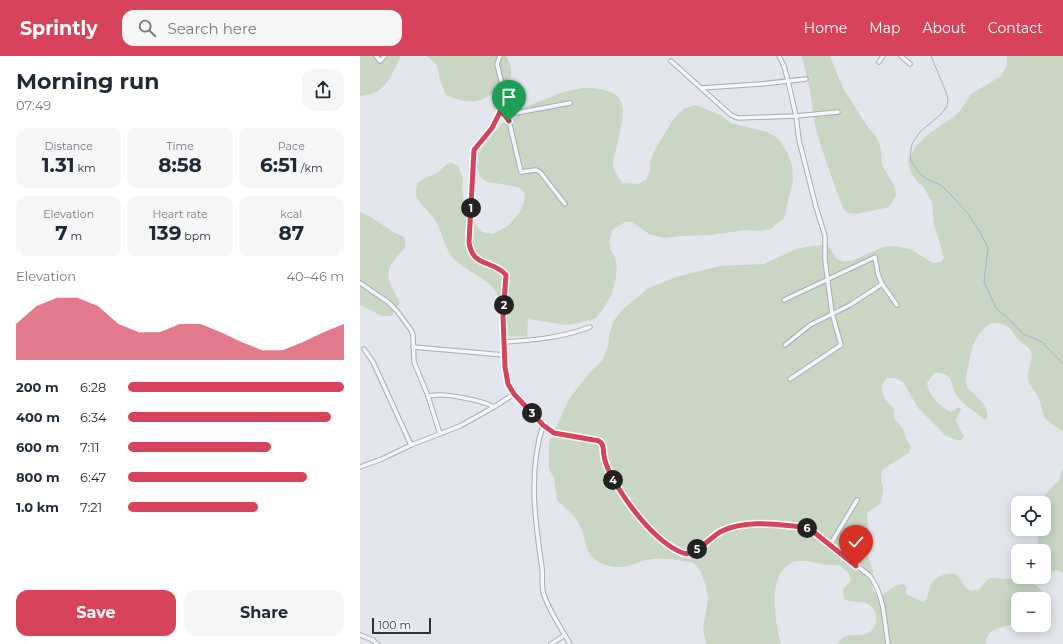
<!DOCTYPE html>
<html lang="en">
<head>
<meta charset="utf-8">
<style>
  :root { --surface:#fff; --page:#f6f6f7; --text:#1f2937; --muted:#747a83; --accent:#d6435b }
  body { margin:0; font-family:Montserrat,sans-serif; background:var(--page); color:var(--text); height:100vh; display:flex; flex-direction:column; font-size:15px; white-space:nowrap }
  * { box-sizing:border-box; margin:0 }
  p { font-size:13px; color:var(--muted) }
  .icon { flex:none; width:22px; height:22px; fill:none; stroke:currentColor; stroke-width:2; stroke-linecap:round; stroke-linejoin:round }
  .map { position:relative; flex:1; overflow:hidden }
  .details { display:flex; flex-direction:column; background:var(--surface); width:360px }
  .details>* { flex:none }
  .controls { position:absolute; left:651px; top:440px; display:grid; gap:8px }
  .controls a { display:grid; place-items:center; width:40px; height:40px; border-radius:8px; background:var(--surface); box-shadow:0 2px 10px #0003; font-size:20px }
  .scale { position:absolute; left:12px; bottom:10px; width:59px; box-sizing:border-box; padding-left:4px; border:2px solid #293445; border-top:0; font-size:11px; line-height:14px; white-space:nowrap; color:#293445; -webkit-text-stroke:3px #f3f5f9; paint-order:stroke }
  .pin { position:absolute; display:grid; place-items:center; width:34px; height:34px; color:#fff; margin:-41px -17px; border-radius:50% 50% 50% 0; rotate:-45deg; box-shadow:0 0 4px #0007 }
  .pin .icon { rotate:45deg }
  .km { position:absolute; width:20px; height:20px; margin:-10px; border-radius:50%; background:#222; color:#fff; font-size:11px; line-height:20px; text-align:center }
  .round { display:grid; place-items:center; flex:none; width:42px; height:42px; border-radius:12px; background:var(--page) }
  .overview { display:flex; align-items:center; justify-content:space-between; height:68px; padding:0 16px }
  h1 { font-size:22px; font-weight:700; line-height:30px }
  .stats { display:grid; grid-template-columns:repeat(3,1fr); gap:6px; height:68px; padding:4px 16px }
  .stats div { display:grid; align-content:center; border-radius:10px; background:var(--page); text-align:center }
  .stats b { font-size:20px; font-weight:700 }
  .stats small { font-size:11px; font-weight:400 }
  .stats p { font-size:11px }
  .chart { height:112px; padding:8px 16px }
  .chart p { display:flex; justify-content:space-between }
  .chart svg { width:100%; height:72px; margin-top:4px; fill:var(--accent); opacity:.7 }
  .primary-button { display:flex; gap:8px; margin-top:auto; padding:8px 16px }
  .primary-button a { flex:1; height:46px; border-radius:12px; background:var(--accent); color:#fff; font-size:16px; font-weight:700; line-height:46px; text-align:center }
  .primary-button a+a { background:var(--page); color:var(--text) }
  ul { padding:0 16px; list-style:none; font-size:13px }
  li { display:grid; grid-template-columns:64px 48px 1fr; align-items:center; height:30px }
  li i { height:10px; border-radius:5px; background:var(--accent) }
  header { display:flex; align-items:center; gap:24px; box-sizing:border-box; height:56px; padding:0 20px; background:var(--accent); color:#fff }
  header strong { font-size:19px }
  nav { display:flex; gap:22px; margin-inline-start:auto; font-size:14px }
  .search { width:280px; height:36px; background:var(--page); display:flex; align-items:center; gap:10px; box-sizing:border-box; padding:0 14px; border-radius:12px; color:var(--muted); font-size:15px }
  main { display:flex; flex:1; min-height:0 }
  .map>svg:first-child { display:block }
  .green { fill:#c8d6c3 }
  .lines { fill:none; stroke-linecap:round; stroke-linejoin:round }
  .stream { stroke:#9cb5cd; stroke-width:1 }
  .street-casing { stroke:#a7adb7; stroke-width:5.5 }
  .street { stroke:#f6f7fa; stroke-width:3.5 }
  .route-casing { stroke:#fff; stroke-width:8 }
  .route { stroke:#d6435b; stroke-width:5 }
</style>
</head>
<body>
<header>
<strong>Sprintly</strong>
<div class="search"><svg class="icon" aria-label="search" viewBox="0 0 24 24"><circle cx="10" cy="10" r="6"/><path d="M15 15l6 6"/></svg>Search here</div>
<nav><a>Home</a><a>Map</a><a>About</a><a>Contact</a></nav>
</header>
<main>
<section class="details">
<div class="overview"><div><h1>Morning run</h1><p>07:49</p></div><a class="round"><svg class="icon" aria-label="share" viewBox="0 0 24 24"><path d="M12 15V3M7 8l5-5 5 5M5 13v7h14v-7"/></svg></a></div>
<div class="stats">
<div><p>Distance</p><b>1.31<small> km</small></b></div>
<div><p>Time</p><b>8:58</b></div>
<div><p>Pace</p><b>6:51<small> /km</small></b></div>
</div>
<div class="stats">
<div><p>Elevation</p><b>7<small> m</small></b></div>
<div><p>Heart rate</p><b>139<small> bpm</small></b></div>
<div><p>kcal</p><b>87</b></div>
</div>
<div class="chart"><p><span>Elevation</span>40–46 m</p>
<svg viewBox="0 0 160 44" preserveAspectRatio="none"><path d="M0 44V22L10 11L20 6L30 6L40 11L50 22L60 27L70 27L80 22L90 22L100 27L110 33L120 38L130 38L140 33L150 27L160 22V44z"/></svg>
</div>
<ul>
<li><b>200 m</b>6:28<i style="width:100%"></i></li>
<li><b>400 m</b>6:34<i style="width:94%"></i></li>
<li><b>600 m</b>7:11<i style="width:66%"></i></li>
<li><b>800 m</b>6:47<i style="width:83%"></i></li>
<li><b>1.0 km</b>7:21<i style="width:60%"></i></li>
</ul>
<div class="primary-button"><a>Save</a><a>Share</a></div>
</section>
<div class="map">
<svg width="703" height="588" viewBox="0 0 703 588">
  <rect width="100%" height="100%" fill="#e3e6ec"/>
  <g class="green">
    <path d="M0,0h41c-10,20 -16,39 -41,40z"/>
    <path d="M67,0h78l2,1 4,10v10c-24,22 -33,32 -65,18l-6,-15 -3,-15z"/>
    <path d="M442,0h28l13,32 24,38 8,9 4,7 2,10 1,13 13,22 1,8 -7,12 -32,7 -9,-1 -5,-5 -7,-18 -16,-47 -5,-18 -5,-35z"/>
    <path d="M647,0h56v376c-5,-5 -12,-7 -17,-13 -5,-6 -4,-13 -7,-20 -2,-8 -11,-13 -11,-21 -1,-9 6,-18 3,-27 -2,-4 -8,-7 -11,-10 -5,-4 -7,-11 -12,-14 -23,-16 -37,18 -39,35 -1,7 -5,18 -2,24 0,2 3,4 4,5 8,8 18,15 16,27l-3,2c-7,-9 -19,-13 -26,-23 -5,-5 -5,-14 -9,-20 -4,-4 -10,-5 -15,-4l-7,10c1,11 14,25 24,29l8,-5 2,2 -5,12 8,16 -2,3h-5l-11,-4 -28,-28 -15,-26 -8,-4h-8c-11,10 -2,23 7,31v9l9,11 4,12 4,5 -2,7 -25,15c-5,7 -3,12 -1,19 1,5 -2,12 -3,17l-13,9v2l2,30 -2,8 6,18 -1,15 1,5 5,4h4l15,-10 6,-1 3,2v8l17,8 4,-3c1,-5 2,-11 4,-15 4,-8 22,-15 28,-7 5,5 4,11 12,14l8,-2 10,-11 17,1 5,-1 7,-7v6c9,0 21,10 27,17l-2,5h-25v25c-12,2 -32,3 -32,20h-148c7,-17 29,-1 37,-18 4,-10 -1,-22 -13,-24 -7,-1 -12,1 -18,-3l-1,-10c3,-4 9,-6 7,-12 -1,-5 -8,-11 -13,-12 -3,0 -6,0 -9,0 -10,-1 -21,-5 -31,-4 -7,1 -13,7 -17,13 -10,17 -4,52 1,70h-75l-3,-16 5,-30 -3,-15 -4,-11 -7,-9c-15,-3 -33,-6 -48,-3 -5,1 -10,4 -15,5 -14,4 -29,2 -40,-9 -6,-7 -6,-20 -10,-28 -5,-12 -15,-20 -24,-28l-3,-22 -5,-9v-26l20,-44 21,-27 11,-10 7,-15 1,-12 4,-13 9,-12 25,-21 29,-12 44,-11 44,-2 32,-15 16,-3 11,-1 6,2 8,12 7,3 10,-2 29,-13 11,-1 16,3 23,14 8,-1 3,-5 -10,-32 -2,-23 -8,-14 -7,-7 -6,-8 -3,-13 8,-14 9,-9 6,-5 21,-14 7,-6 12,-18 30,-18 6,-10z"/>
    <path d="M222,32c52,0 43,21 34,61 -1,4 -3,10 -3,15 0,7 6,14 10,19l15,1 8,-4 4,-10v-9l7,-15 16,-26 10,-11 13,-4 26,11 9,7 36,9 12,7 8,13 5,13 1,15 -9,38 -13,11 -13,2 -12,-1 -35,5 -29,1 -18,2 -15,-4 -17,-12h-7l-13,8 -3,13 2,7 4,7 2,11 -2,15 -3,11 -9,15 -7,9 -21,6 -10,1 -37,-6 -1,18 -27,-1c0,-14 2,-33 -5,-46 -7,-11 -31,-20 -41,-31 -9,-10 -12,-25 -17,-36 -5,-10 -17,-17 -21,-27 -1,-4 1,-9 1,-13l6,-4 14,-6 13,-11 8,4 5,12 -1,12 3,24 17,18 11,2 15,-8 11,-13 5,-10 1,-9 -6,-7 -31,-5 -8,-5 -4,-15 1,-5 4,-8 22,-27 12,-3 8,-11 40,-16z"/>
    <path d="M0,156c16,6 28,19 44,25l2,9c-11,14 -23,21 -15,40 2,6 7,11 9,17l-8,13h-10l-22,-11z"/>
    <path d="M703,412v105l-6,-3 -13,3v-22h-5l-1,-12 2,-10h4v-26l-2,-5 17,-18z"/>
  </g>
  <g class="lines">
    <path class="stream" d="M571,0l15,36 2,7 -1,7 -5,7 -22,19 -8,12 -2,12 2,6 7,11 8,6 14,6 12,12 16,18 11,17 8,16 -4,34 12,26 17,15 10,11 13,5 7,4 20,21"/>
    <defs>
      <g id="street">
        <path d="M16,0l4,5 5,-5"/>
        <path d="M419,0l5,10 4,15 8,35 3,24 17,67 9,29v24l7,53 9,32 -51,34"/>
        <path d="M541,0l9,8"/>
        <path d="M311,5l60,54 7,3 58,-2 42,-4"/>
        <path d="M519,6l4,-6"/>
        <path d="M341,32l60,-4 45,-5"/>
        <path d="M140,56l5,3 4,6 12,51 15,-2 4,2 25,32"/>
        <path d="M145,59l65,-12"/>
        <path d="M0,227l28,19 9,9 14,19 2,5 1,27 14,34 12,38"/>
        <path d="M424,244l91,-43 3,17 4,10 15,21"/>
        <path d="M144,286c30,-2 57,-4 86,-15"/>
        <path d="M425,289l25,-20 40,-20 32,-21"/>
        <path d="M53,291l91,8"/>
        <path d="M4,293l9,13 38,83"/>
        <path d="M154,338l29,31 11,8 40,7c3,0 6,1 8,4 2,3 1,8 2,12 1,5 2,9 5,14 14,28 44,71 74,83 12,4 28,-17 39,-22 26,-12 56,-6 84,-4l4,2 60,47c15,21 14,44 18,68"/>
        <path d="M68,340c3,0 6,-1 9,-1 11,-1 48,6 57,12"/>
        <path d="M183,369c-15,47 -8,96 -1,143 1,8 -1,19 2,27 6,17 17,33 26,49"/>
        <path d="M0,411l22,-8 29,-14 49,-19 34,-19 20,-13 -8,-14 -1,-13 -2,-51 3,-41c-12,-15 -34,-7 -37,-33l4,-89 3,-7 16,-18 5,-9 4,-11 2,-19 -6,-25 3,-8"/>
        <path d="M470,489l27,-45"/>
        <path d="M0,579l13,5 4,4"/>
        <path d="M191,588l14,-9"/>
      </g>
    </defs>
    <use href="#street" class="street-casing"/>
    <use href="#street" class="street"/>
  </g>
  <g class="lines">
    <defs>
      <path id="route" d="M149,65l-4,-6 -5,-3 -8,16 -18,22 -5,92c3,26 25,18 37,33l-3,41 2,51 3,17 6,10 29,31 11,8 40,7c3,0 6,1 8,4 2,3 1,8 2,12 1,6 3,11 6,17 14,27 44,69 73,80 12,4 28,-17 39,-22 26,-12 56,-6 84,-4l4,2 46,37"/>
    </defs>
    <use href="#route" class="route-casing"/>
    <use href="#route" class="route"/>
  </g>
</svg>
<div class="controls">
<a><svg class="icon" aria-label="locate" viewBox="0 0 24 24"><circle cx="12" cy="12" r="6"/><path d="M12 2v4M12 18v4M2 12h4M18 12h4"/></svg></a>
<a>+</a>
<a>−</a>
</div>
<div class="scale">100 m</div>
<div class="pin" style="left:149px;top:65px;background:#1e9e55"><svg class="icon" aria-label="arrive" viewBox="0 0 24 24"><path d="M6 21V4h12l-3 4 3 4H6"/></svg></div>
<div class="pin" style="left:496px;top:510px;background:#d93025"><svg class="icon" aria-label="check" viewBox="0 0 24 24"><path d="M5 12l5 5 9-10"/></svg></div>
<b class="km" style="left:111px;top:152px">1</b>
<b class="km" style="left:144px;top:249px">2</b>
<b class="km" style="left:172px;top:357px">3</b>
<b class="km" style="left:253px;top:424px">4</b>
<b class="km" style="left:337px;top:493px">5</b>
<b class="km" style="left:447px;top:472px">6</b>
</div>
</main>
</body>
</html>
